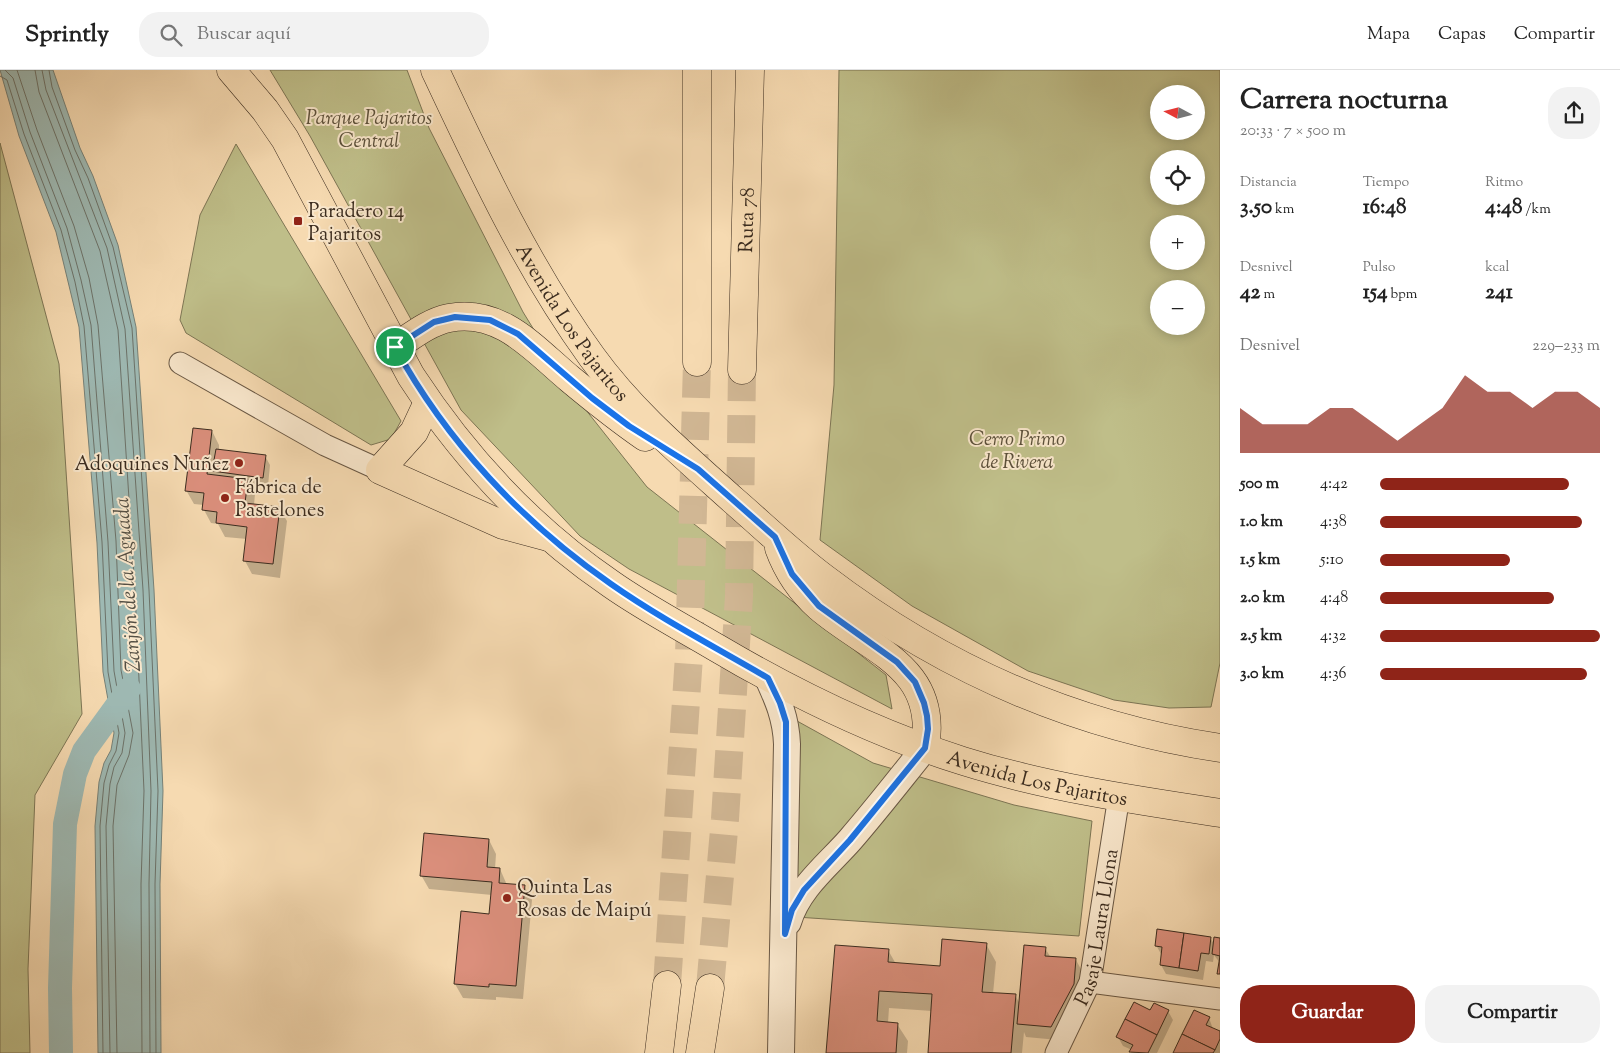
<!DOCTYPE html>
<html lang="es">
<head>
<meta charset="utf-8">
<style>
  :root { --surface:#fff; --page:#f2f2f2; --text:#222; --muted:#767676; --line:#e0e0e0; --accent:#8f2418 }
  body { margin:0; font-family:"Sorts Mill Goudy",serif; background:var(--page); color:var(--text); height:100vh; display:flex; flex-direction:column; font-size:19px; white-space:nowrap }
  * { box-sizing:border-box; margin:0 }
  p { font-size:16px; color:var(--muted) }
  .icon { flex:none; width:28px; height:28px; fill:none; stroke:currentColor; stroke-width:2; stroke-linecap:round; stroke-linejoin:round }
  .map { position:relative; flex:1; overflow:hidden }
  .drawer { display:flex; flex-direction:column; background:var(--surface); width:400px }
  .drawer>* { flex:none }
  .needle { width:32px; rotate:277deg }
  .controls { position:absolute; left:1150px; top:15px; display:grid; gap:10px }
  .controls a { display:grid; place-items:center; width:55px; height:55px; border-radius:50%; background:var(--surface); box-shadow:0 2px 12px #0003; font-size:25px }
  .pin { position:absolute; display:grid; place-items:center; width:42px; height:42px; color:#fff; margin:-21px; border:2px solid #fff; border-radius:50%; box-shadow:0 1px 5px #0007 }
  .round { display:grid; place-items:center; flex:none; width:52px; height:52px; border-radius:20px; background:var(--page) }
  .head { display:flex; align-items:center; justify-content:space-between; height:85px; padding:0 20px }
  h1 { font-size:28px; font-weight:700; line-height:38px }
  .stats { display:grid; grid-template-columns:repeat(3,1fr); gap:8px; height:85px; padding:5px 20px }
  .stats div { display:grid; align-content:center }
  .stats b { font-size:21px; font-weight:700 }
  .stats small { font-size:14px; font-weight:400 }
  .stats p { font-size:14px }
  .chart { height:140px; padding:10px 20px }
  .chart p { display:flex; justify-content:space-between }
  .chart svg { width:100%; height:90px; margin-top:5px; fill:var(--accent); opacity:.7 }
  .cta { display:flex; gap:10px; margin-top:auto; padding:10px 20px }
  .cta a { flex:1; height:58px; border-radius:20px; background:var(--accent); color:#fff; font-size:20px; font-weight:700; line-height:58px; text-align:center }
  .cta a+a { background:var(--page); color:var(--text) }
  ul { padding:0 20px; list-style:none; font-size:16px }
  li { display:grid; grid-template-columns:80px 60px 1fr; align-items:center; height:38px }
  li i { height:12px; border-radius:6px; background:var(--accent) }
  header { display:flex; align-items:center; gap:30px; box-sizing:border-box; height:70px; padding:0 25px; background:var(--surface); border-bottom:1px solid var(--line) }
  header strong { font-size:24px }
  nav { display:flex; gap:28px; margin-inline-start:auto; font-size:18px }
  .search { width:350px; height:45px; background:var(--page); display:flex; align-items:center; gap:12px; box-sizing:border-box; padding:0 18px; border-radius:20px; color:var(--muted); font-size:19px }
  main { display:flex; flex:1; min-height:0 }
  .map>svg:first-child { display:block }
  .green { fill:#bfbe89; stroke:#7d7554; fill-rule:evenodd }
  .water { fill:#9eb9b3; stroke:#768178 }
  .shadow { fill:#0003 }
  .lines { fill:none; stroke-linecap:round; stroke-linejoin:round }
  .shore { stroke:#6c7269; stroke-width:1 }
  .canal { stroke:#9eb9b3; stroke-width:24 }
  .building { fill:#db8f7c; stroke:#3b2c1f }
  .motorway-tunnel { stroke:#d1b794; stroke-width:28; stroke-dasharray:28 14; stroke-linecap:butt }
  .minor-casing { stroke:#6a5844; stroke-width:23 }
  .tertiary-casing { stroke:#6a5844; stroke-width:28 }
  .primary-casing { stroke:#3b2c1f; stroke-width:29 }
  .motorway-casing { stroke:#3b2c1f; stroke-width:29 }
  .minor { stroke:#f9e7cc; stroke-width:21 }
  .tertiary { stroke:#f9e7cc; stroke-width:26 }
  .primary { stroke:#f6dab1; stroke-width:28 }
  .motorway { stroke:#f6dab1; stroke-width:28 }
  .route-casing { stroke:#fff; stroke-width:10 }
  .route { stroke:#1a73e8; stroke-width:6 }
  .poi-dot { fill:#8f2418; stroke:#f9e7cc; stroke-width:2 }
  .labels { text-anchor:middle; stroke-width:4; stroke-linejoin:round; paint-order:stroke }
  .park-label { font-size:20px; font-style:italic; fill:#5c503a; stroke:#f9e7cc }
  .poi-label { font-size:20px; fill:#3b2c1f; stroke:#f9e7cc; text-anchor:start }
  .street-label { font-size:20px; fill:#3b2c1f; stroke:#f9e7cc }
  .water-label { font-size:21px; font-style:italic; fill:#544f44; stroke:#f9e7cc }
</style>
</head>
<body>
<header>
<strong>Sprintly</strong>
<div class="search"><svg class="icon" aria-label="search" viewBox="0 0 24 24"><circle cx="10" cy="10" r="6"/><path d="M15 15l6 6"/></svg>Buscar aquí</div>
<nav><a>Mapa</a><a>Capas</a><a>Compartir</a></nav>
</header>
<main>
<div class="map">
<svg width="1220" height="983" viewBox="0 0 1220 983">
  <rect width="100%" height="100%" fill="#f6dab1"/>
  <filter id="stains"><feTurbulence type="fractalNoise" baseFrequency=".004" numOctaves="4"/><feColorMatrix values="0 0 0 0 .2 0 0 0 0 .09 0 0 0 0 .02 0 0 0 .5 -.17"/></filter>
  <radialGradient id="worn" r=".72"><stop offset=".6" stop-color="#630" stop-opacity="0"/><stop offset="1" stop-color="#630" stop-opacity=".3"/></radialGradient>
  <g class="green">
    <path d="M270,0h137l22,58 94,184 51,83 73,92 239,188 6,34 -263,-140 -49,-33 -119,-126 -151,-274z"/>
    <path d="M839,0h381v593l-9,44 -42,1 -55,-8 -86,-29 -116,-65 -92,-66 14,-155zM1159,24h37v37h-37zM1159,89h37v37h-37zM1159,154h37v37h-37zM1159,219h37v37h-37z"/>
    <path d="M0,73l59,221 23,350 -47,81 -7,174 2,84h-30z"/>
    <path d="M236,74l165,277 -10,18 -20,6 -185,-112 -6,-13 20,-105z"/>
    <path d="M788,646l85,47 141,42 78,16 -13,115 -283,-19z"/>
  </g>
  <path class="water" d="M0,0h53l27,78 13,28 25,69 18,82 18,263 9,201 -3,93 1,169h-63l-3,-227 4,-44 5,-19 7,-13 3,-17 -11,-61 -6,-129 -18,-216 -23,-95 -37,-96z"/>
  <g class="shadow">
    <path d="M212,361l7,14v5l46,6 5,9 -2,21 -18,-2 5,10 -1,11 25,3 8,13 -7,57 -28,-4 -7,-13 2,-22 -22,-2 -7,-13 -7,-1 -7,-13v-5l-10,-1 -8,-14z"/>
    <path d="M489,770l7,14 -1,15h5l7,16 17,1 8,14 -9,99 -27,-2v3l-33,-2 -8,-14 35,-69 2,-20 -63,-6 -8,-14z"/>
    <path d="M1210,868l5,7 5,-6v37v-13l-6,-8 -1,7 -7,-1 -3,19 -37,-6 -5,-9v-11l-5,-9z"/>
    <path d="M986,874l10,18 -3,32 22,1 5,9 25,-56 6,10 25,2 7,13 -25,67 -32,-3 -2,-5 -2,21h-93l3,-42 -43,-3 -1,15 9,1 11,17 -1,12h-79l60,-103 8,14 45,4z"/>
    <path d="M1151,941h17l5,9 -16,33h-26l1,-3 -9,-4 -5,-9z"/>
    <path d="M1209,948l4,11 7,3v21h-45z"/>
  </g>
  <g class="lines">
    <g class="shore">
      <path d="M5,0l8,8 17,54 37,96 14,52 10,45 17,217 6,129 11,62 -3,20 -8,14 -4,17 -4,42 4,227"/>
      <path d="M17,0l20,60 37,96 15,52 9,47 18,216 5,129 12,63 -4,22 -12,30 -4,41 4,227"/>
      <path d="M35,0l4,22 61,159 18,79 17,261 9,200 -3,93 1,169"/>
      <path d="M42,0l4,20 61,158 18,81 18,261 8,201 -2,93 1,169"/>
      <path d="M49,0l3,17 23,63 13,28 25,69 19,81 17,262 9,201 -3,93 1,169"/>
      <path d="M0,6l7,4 17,54 37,96 14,52 9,44 18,216 6,130 11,61 -3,18 -7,14 -5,18 -4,43 3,227"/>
    </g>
    <path class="canal" d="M61,983l-1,-65 5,-164 10,-50 9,-23 45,-62"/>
  </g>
  <g class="building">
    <path d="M193,358l19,2 -5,44 41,5 -3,24 35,4 -7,57 -30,-3 4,-34 -31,-4 1,-11 -15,-2 2,-17 -19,-2z"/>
    <path d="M216,379l50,6 -3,23 -51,-7z"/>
    <path d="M424,763l65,6 -2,28 13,1 -1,15 26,2 -9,101 -27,-2v3l-35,-3 7,-73 28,3 3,-32 -72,-6z"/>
    <path d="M1157,859l27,4 -5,35 -19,-3 2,-18 -7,-1z"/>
    <path d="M1184,863l27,4 -2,17 -8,-1 -3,18 -19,-3z"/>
    <path d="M1214,867l6,1v36h-3l3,-18 -8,-2z"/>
    <path d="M942,869l45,4 -5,49 34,2 -5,59h-83l4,-59 -53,-3 -2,30 21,2 -2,30h-70l9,-108 54,4 -1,13 52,4z"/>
    <path d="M1024,875l22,2 -1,9 31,2 -2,26 -23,43 -34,-3z"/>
    <path d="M1134,932l16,8 4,-7 15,7 -12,25 -32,-16z"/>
    <path d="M1194,940l16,7 -4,8 14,6v8l-5,11 -33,-16z"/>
    <path d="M1125,949l32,16 -9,18 -19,-1 4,-7 -17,-8z"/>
    <path d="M1182,964l33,16 -2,3h-40z"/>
  </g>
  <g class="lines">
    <g class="motorway-tunnel">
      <path d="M667,915l22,-329 8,-294"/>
      <path d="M710,918l15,-169 14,-223 3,-226"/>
    </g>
    <defs>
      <g id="minor">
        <path d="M180,293l145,82 55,25"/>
        <path d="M1090,912l130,17"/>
        <path id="s1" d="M1056,983l34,-71 29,-186"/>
      </g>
      <g id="tertiary">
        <path d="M768,608c10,22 18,40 19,66l-6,309"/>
        <path d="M788,852c10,-34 40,-57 62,-82 26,-30 50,-61 75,-92"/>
      </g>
      <g id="primary">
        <path id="s2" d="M231,0l34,40 20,29 126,237c53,81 121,154 200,208 34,24 71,43 106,64 78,46 160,86 246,113 83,26 171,39 257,52"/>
        <path id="s3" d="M435,0c46,98 93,199 157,287 39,54 91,98 141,143 30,26 59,54 91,78 118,90 248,148 396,170"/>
        <path d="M395,277c17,-11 34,-25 54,-29 52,-10 85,31 121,61 24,20 49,40 75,58"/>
        <path d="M428,332l-14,30 -34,38 123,55 45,12"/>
        <path d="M779,478c8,22 22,43 40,59 51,44 120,59 106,141"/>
      </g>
      <g id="motorway">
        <path d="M697,292v-292"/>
        <path id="s4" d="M742,300l8,-300"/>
        <path d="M659,983l8,-68"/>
        <path d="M700,983l10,-65"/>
      </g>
    </defs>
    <use href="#minor" class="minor-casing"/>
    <use href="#tertiary" class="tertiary-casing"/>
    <use href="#primary" class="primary-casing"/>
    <use href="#motorway" class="motorway-casing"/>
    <use href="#minor" class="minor"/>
    <use href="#tertiary" class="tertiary"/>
    <use href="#primary" class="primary"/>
    <use href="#motorway" class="motorway"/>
  </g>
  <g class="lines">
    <defs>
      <path id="route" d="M455,247l35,3 28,14 74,64 37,28 69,43 77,68 17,37 27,32 78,56 18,20 9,21 3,13 1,13 -3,19 -75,92 -46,50 -12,20 -7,24 1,-212 -6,-19 -12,-25c-53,-31 -107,-59 -157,-94 -88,-61 -165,-143 -216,-237l39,-25z"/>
    </defs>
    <use href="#route" class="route-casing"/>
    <use href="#route" class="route"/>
  </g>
  <g class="poi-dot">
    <rect x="293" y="146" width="10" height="10" rx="2.5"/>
    <circle cx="239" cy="393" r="5"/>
    <circle cx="225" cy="428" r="5"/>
    <circle cx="507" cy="828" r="5"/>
  </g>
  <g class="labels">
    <g class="park-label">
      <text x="369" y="54">Parque Pajaritos<tspan x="369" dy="23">Central</tspan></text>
      <text x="1017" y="375">Cerro Primo<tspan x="1017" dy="23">de Rivera</tspan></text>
    </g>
    <g class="poi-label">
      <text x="308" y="147">Paradero 14<tspan x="308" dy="23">Pajaritos</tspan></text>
      <text x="229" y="400" text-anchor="end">Adoquines Nuñez</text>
      <text x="235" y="423">Fábrica de<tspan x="235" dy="23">Pastelones</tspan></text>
      <text x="517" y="823">Quinta Las<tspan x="517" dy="23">Rosas de Maipú</tspan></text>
    </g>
    <g class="street-label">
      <text dy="7" stroke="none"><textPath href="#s4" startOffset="150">Ruta 78</textPath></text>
      <text dy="7" stroke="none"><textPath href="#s3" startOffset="288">Avenida Los Pajaritos</textPath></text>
      <text dy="7" stroke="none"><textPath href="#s2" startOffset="1118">Avenida Los Pajaritos</textPath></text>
      <text dy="7" stroke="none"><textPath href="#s1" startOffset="134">Pasaje Laura Llona</textPath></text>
    </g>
    <g class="water-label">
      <text transform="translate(127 515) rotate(-94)" y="7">Zanjón de la Aguada</text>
    </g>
  </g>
  <rect width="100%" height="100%" filter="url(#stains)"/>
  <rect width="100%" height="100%" fill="url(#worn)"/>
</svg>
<div class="controls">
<a><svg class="needle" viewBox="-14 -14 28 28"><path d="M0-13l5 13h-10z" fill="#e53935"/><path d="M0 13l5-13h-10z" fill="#767676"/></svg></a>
<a><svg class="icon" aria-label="locate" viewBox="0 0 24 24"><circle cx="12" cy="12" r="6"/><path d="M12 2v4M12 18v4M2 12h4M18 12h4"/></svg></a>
<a>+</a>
<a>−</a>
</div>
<div class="pin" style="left:395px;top:277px;background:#1e9e55"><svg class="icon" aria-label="arrive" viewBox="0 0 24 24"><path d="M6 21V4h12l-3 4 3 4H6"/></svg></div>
</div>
<section class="drawer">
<div class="head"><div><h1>Carrera nocturna</h1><p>20:33 · 7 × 500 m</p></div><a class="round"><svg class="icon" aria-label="share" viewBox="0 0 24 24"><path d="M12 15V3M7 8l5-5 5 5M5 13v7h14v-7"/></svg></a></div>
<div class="stats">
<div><p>Distancia</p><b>3.50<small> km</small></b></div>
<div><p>Tiempo</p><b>16:48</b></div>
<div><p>Ritmo</p><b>4:48<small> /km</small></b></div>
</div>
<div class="stats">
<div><p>Desnivel</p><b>42<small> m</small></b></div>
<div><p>Pulso</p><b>154<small> bpm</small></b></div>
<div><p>kcal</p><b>241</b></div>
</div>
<div class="chart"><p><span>Desnivel</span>229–233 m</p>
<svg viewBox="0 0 160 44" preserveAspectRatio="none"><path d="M0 44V22L10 30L20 30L30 30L40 22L50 22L60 30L70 38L80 30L90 22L100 6L110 14L120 14L130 22L140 14L150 14L160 22V44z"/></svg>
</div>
<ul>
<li><b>500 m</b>4:42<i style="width:86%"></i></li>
<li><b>1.0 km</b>4:38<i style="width:92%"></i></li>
<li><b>1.5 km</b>5:10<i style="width:59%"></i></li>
<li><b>2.0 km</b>4:48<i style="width:79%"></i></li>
<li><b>2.5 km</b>4:32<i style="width:100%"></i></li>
<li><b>3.0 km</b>4:36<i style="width:94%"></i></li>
</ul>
<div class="cta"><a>Guardar</a><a>Compartir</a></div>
</section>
</main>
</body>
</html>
